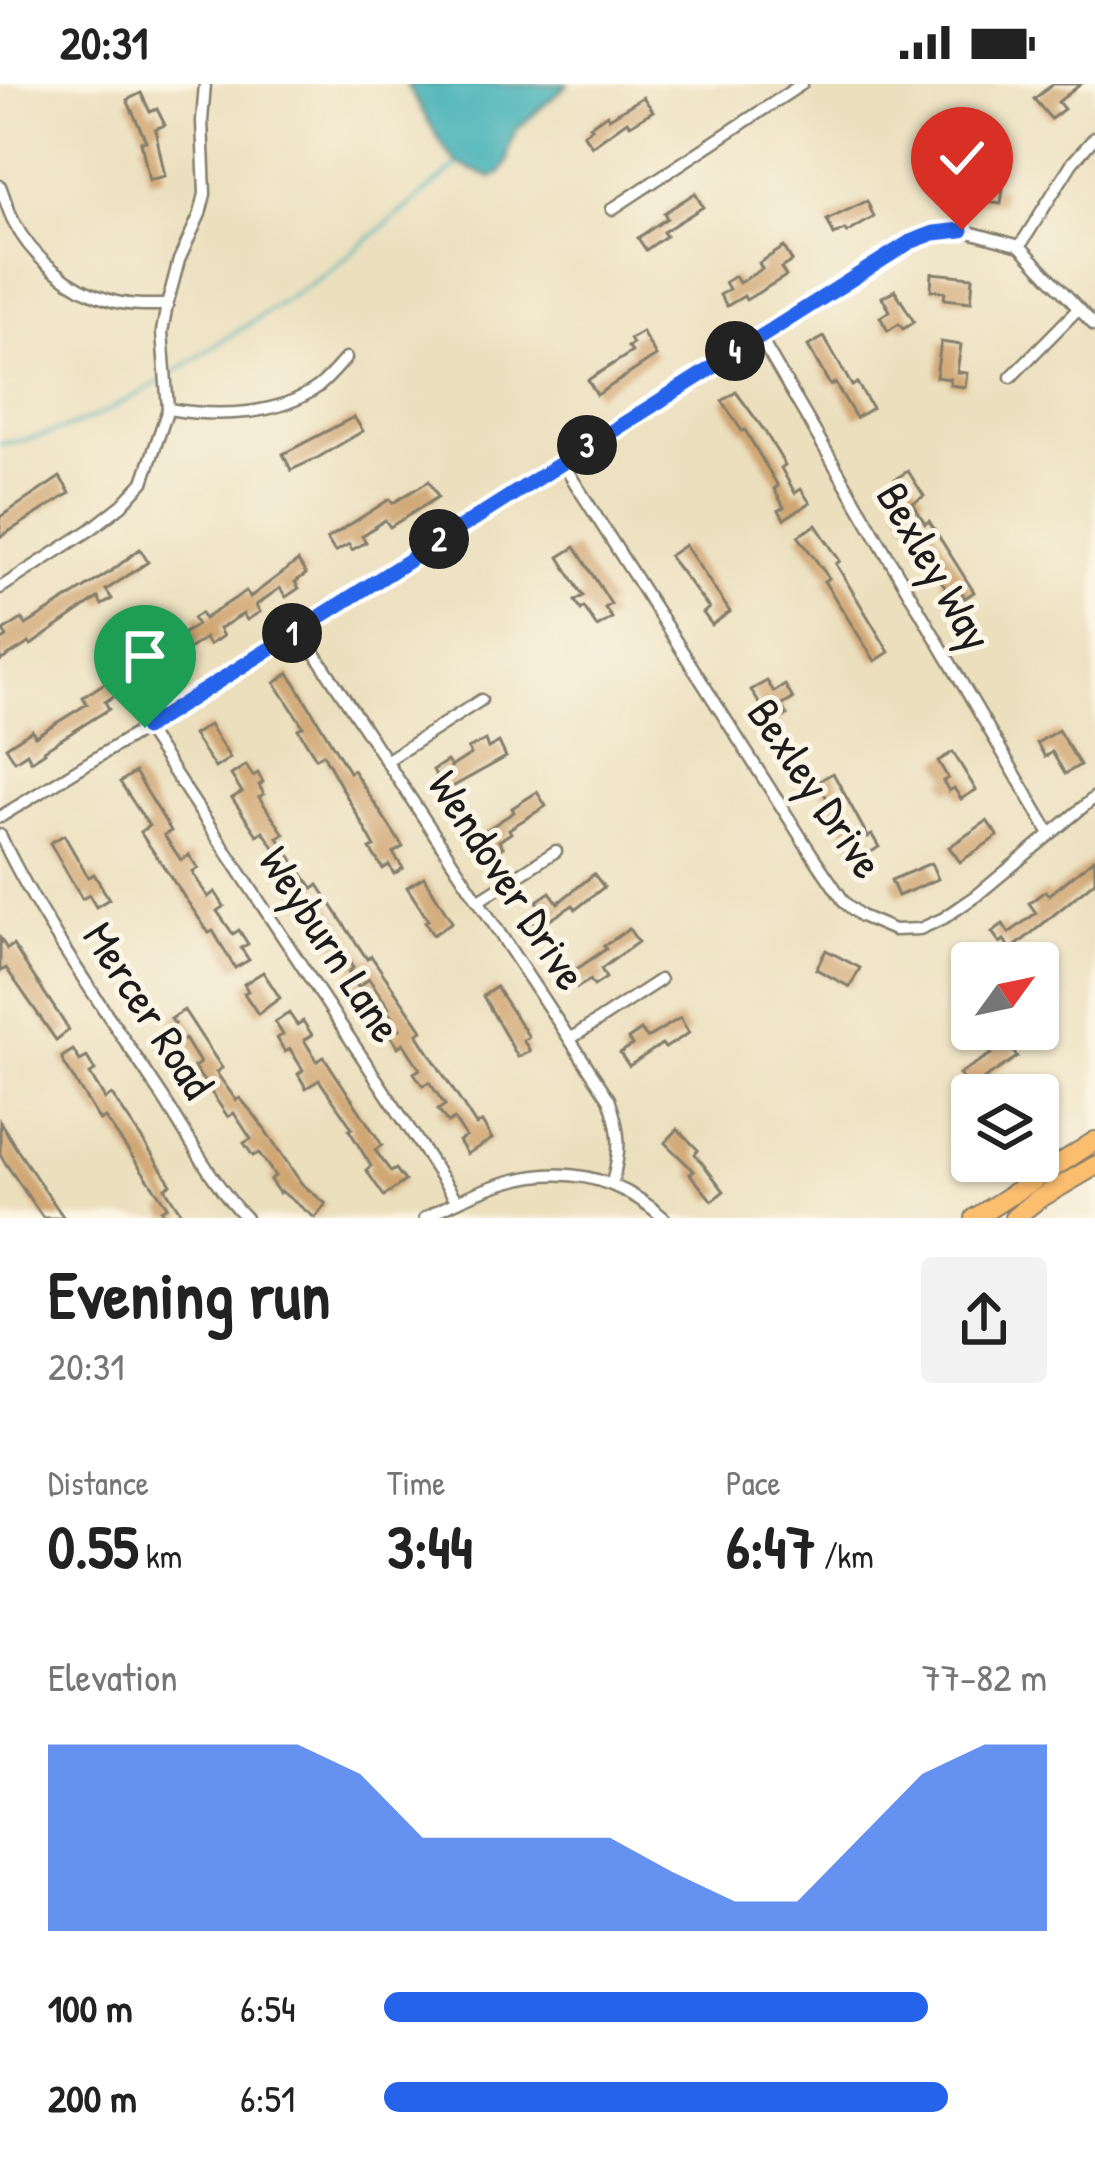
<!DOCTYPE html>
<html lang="en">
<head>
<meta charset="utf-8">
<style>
  :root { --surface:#fff; --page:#f2f2f2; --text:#222; --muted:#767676; --accent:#2563eb }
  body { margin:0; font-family:"Patrick Hand",sans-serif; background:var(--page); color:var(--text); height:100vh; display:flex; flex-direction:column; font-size:45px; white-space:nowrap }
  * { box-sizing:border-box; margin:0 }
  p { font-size:39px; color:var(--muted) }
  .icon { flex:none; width:66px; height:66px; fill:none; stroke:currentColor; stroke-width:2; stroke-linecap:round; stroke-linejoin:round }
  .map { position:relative; height:1134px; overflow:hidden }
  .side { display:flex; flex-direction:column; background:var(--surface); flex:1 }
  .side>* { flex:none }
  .needle { width:78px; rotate:57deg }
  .controls { position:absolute; left:951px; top:858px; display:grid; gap:24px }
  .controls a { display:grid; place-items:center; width:108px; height:108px; border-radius:12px; background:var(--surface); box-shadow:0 3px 9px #0004; font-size:60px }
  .pin { position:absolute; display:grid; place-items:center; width:102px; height:102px; color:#fff; margin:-123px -51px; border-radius:50% 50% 50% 0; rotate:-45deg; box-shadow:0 0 12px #0007 }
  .pin .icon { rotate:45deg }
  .km { position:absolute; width:60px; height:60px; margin:-30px; border-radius:50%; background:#222; color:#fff; font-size:33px; line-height:60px; text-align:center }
  .round { display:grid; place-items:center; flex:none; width:126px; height:126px; border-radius:12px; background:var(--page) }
  .overview { display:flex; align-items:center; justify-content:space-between; height:204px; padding:0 48px }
  h1 { font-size:66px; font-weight:700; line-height:90px }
  .metrics { display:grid; grid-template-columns:repeat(3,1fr); gap:18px; height:204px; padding:12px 48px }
  .metrics div { display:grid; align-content:center }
  .metrics b { font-size:60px; font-weight:700 }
  .metrics small { font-size:33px; font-weight:400 }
  .metrics p { font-size:33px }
  .chart { height:336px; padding:24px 48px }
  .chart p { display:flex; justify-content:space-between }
  .chart svg { width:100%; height:216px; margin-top:12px; fill:var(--accent); opacity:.7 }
  ul { padding:0 48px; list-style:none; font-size:39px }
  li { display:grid; grid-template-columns:192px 144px 1fr; align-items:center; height:90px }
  li i { height:30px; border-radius:15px; background:var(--accent) }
  .status { display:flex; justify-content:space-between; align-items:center; height:84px; padding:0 60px; background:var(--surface); direction:ltr }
  .status svg { height:33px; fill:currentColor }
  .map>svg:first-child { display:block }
  .water { fill:#3dafb5; stroke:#2c6668; stroke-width:3 }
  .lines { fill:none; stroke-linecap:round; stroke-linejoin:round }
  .stream { stroke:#3dafb5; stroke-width:3 }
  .building { fill:#d0a673 }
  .street-casing { stroke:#847e6c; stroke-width:15 }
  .primary-casing { stroke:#847e6c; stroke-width:22 }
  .street { stroke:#fff; stroke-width:10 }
  .primary { stroke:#fbbd6e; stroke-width:18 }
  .route-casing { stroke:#fff; stroke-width:24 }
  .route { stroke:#2563eb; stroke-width:15 }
  .labels { text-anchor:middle; stroke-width:10; stroke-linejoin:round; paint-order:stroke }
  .street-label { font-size:45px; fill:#1c1c1c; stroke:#fcf5e5 }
</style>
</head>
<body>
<div class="status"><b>20:31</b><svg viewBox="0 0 49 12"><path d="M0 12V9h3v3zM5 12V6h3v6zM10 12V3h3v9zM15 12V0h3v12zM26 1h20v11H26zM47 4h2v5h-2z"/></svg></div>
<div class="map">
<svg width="1095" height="1134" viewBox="0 0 1095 1134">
  <rect width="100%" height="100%" fill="#fcf5e5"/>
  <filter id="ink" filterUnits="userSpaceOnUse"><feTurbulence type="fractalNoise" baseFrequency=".00833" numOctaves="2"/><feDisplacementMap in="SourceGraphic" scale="24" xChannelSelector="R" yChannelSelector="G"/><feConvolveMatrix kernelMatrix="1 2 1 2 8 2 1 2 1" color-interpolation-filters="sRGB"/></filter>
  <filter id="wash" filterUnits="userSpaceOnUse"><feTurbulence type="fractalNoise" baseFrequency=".004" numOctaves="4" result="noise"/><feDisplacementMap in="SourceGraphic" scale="48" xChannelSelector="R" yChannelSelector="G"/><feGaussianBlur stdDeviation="2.7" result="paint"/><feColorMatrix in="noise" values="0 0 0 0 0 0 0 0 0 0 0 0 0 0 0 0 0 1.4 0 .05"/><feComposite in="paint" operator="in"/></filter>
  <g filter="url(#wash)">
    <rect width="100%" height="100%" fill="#ebdfbd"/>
    <path class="water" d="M406,0h162l-52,46 -8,21v10l-7,12 -9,5 -35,-15 -12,-14z"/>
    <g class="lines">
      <g class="stream">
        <path d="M170,291l160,-104 129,-107"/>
        <path d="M0,360c60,-7 111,-33 162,-64"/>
      </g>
    </g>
    <g id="blocks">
      <g class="building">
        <path d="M1053,0h28l-23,18 6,7 -13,10 -17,-20z"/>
        <path d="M141,9l9,19 7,-3 8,16 -10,4 10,47 -16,4 -8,-38 5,-1 -19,-41z"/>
        <path d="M643,13l10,14 -23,14 -3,-4 -35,25 -9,-12 9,-6 -2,-2 17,-12 2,4z"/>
        <path d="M980,94l12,1 -1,8 12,1 -2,16 -43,-6 2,-16 19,3z"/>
        <path d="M695,109l8,14 -40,25 3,4 -20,14 -8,-12 29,-20 -3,-5z"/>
        <path d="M867,117l7,16 -27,16 -2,-3 -11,5 -7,-15z"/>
        <path d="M784,163l8,14 -11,7 5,8 -40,24 -2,-4 -17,10 -7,-11 9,-6 -4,-7 10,-6 4,7 23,-14 -3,-6z"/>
        <path d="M932,189l41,4 -2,25 -27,-3 1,-7 -14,-2z"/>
        <path d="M895,206l19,32 -11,7 -4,-5 -11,7 -8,-14 10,-6 -8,-14z"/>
        <path d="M642,248l14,24 -59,39 -9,-15 44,-28 -4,-5 5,-3 -3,-5z"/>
        <path d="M824,253l28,49 5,-3 15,25 -16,10 -21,-35 -5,2 -22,-39z"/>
        <path d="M941,258l20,3 -4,27 10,1 -2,14 -15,-2v-6l-14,-2z"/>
        <path d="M736,308l28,38 21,35 -4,3 14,25 6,-4 9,14 -26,16 -5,-9 5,-3 -10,-18 4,-3 -33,-56 -3,1 -20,-30z"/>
        <path d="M354,333l9,14 -44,26 -28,13 -8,-16z"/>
        <path d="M908,387l16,25 -11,7 12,21 4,-3 45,71 -9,6 -7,-12 -10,6 -7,-11 3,-2 -47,-75 9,-6 -11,-19z"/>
        <path d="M60,393l10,16 -70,44v-20z"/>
        <path d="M429,397l9,16 -48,30 -5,-7 -23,16 4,6 -14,8 -3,-6 -14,8 -8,-13 63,-40 3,4z"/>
        <path d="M816,441l24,36 -4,3 53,88 -14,9 -51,-80 5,-3 -31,-42z"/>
        <path d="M685,461l45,67 -18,13 -9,-12 6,-5 -40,-52z"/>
        <path d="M575,463l36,57 -6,4 7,10 -15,9 -13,-20 -3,3 -6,-9 8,-5 -24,-39z"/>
        <path d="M140,465l8,13 -42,28 6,9 -10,6 -4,-7 -67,47 -2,-2 -29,18v-20l7,-4 -4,-6 19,-12 4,6 84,-53z"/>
        <path d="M298,477l8,13 -11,8 4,6 -13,9 -6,-9 -24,17 4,7 -13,8 -4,-6 -24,15 4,7 -14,9 -4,-7 -25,17 4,5 -27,19 -25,15 -4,-7 -23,15 4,7 -65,41 1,2 -14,9 -4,-8 -12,8 -9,-14 26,-17 3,6 52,-32 -4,-7 45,-29 3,5 30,-18 -4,-5 40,-25 -4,-7 8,-5 3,6 42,-28 4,6z"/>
        <path d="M289,589l60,99 4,-2 50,77 -10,6 10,15 -9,6 -5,-9 -6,4 -13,-20 5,-2 -52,-93 -7,4 -18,-29 5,-3 -28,-43z"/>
        <path d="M767,597l7,11 11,-7 8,14 -12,7 6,9 -12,8 -6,-9 -2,2 -16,-26z"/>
        <path d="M209,641l21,33 -15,10 -22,-33z"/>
        <path d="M1058,646l22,35 -15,9 -13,-22 -7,5 -8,-14z"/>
        <path d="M485,656l3,8 11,-6 7,15 -61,34 -12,-21 14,-9 4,6 20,-13 -3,-5z"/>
        <path d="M953,668l23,38 -15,9 -7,-11 -5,3 -6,-10 5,-3 -10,-17z"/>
        <path d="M246,681l7,11 5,-3 5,9 -4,3 5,9 -5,3 25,37 -6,4 35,51 5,-4 49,74 4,-3 51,74 -5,4 59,91 6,-3 10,17 -25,15 -8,-13 7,-4 -12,-18 -6,4 -10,-13 7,-5 -16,-23 -6,4 -9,-13 6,-4 -17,-26 -5,4 -8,-12 10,-6 -13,-19 2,-2 -20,-29 -11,8 -10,-15 5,-4 -15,-24 -6,4 -9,-12 6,-5 -16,-24 -6,4 -34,-52 6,-4 -16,-24 -6,4 -25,-37 10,-6 -11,-17z"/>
        <path d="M135,688l36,59 -7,4 17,25 8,-5 9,13 -6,4 16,25 7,-5 9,14 -7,5 16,23 6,-4 9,14 -7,4 8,12 -14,8 -22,-37 -4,2 -69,-101 9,-6 -29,-44z"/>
        <path d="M833,689l35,64 4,-2 7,12 -19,12 -34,-58 2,-1 -11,-18z"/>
        <path d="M537,708l9,14 -37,23 2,4 -12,8 4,6 -13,9 -13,-20 37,-24 -2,-4z"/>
        <path d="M987,737l11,15 -38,26 -11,-15z"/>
        <path d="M64,751l24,42 6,-3 15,25 -13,8 -7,-12 -7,4 -32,-56z"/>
        <path d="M1095,774v23l-84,69 -7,-10 -4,3 -8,-11 11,-8 6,9 27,-20 -7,-10 16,-12 4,4z"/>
        <path d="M931,779l7,16 -40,17 -7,-16z"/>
        <path d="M594,790l10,13 -28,22 -3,-4 -35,23 -9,-13 12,-8 -4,-6 13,-9 8,11z"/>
        <path d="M424,793l28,45 -19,13 -8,-13 3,-2 -21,-33z"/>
        <path d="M629,845l9,13 -37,27 5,9 -12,8 -4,-6 -13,8 -9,-13 38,-26 -2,-3z"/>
        <path d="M0,854l7,11 6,-4 56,85 -13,10 -50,-72 -6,4z"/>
        <path d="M826,866l34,18 -10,19 -34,-18z"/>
        <path d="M263,888l17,26 -22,16 -14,-21 4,-2 -4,-7z"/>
        <path d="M496,903l33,50 -6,3 7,11 -12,6 -35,-61z"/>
        <path d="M184,926l38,58 -6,4 20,28 4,-2 16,19 46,67 24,20 -11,14 -34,-27 -2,2 -9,-13 5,-4 -16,-23 -6,3 -9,-13 7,-4 -17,-26 -6,4 -34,-50 6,-4 -15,-24 -7,5 -10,-15 7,-5 -4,-5z"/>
        <path d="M289,929l8,12 6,-4 9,14 -8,5 13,21 7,-4 58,88 -7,5 16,22 5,-3 9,12 -21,15 -18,-26 5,-4 -22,-36 3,-2 -33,-48 -13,8 -8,-14 5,-4 -13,-21 -5,3 -8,-14 6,-3 -8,-13z"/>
        <path d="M680,934l9,15 -24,15 -3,-4 -33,22 -9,-13 12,-8 -4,-6 13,-9 6,8z"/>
        <path d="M1009,949l10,15 -6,3 4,6 -33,22 4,7 -16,9 -13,-21 32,-20 -4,-6z"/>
        <path d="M73,966l7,11 7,-4 8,14 -5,3 15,25 7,-4 34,50 25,39 -6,4 19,30h-18l-5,-8 6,-4 -62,-88 -5,3 -38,-61v-3z"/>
        <path d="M0,1038l20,32 44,64h-21l-39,-57 -4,-7z"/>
        <path d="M678,1045l20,21 -3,4 29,37 -12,10 -22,-27 4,-3 -29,-28z"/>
      </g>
    </g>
  </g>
  <g filter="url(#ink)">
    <use href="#blocks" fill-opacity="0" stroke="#847e6c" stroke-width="3"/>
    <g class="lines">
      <defs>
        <g id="street">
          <path d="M0,102c5,12 8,25 14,36 18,36 57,67 95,78 19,6 38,5 58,5"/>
          <path d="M612,125l190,-125"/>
          <path d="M1020,162l52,-83 23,-26"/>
          <path d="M759,252l290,496"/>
          <path d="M1011,293l67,-68"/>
          <path d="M168,325c48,8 110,8 151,-23 10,-8 19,-19 27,-28"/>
          <path d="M561,377l250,392 34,50 16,13 33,14 26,-1 24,-11 32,-22 119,-99"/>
          <path d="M0,504l90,-58 32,-25 21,-23 25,-73 -6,-77 5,-27 12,-45 21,-46 5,-20 -3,-73 3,-37"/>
          <path d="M299,545l310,470c12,34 12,50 3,84"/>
          <path d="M145,644l312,473"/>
          <path d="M386,677l95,-61"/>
          <path d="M0,733l145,-89 765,-487 24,-8 28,-3 58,16 75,80"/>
          <path d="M0,751c44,92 106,176 162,261 23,35 54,93 84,122"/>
          <path d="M478,817l78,-50"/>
          <path d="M570,955l90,-59"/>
          <path d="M425,1134c82,-46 161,-69 239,0"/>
        </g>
        <g id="primary">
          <path d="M975,1134l120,-77"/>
          <path d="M1014,1134l23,-18 58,-34"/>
        </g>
      </defs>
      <use href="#street" class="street-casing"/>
      <use href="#primary" class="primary-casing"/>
      <use href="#street" class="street"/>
      <use href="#primary" class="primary"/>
    </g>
  </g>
  <g class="lines" filter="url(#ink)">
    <defs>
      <path id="route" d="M145,644l765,-486 24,-9 28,-3"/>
    </defs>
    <use href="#route" class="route-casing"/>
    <use href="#route" class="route"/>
  </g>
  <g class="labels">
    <g class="street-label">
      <text transform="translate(935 482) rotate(60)" y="16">Bexley Way</text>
      <text transform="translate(816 704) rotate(56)" y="16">Bexley Drive</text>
      <text transform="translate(508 796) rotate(57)" y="16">Wendover Drive</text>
      <text transform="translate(331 860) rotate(57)" y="16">Weyburn Lane</text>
      <text transform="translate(149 926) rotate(57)" y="16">Mercer Road</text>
    </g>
  </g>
</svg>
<div class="controls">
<a><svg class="needle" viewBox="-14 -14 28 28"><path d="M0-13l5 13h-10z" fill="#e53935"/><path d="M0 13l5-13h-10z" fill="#767676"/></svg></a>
<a><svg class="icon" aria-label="layers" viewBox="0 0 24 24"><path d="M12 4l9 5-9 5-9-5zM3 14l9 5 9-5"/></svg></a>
</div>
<div class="pin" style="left:145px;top:644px;background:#1e9e55"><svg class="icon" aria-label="arrive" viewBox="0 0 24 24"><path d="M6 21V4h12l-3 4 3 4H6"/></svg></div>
<div class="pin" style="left:962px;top:146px;background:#d93025"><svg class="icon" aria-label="check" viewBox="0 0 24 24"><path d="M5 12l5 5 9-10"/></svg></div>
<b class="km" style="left:292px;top:549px">1</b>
<b class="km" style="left:439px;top:455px">2</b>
<b class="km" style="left:587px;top:361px">3</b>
<b class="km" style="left:735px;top:267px">4</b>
</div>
<section class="side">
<div class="overview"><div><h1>Evening run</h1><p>20:31</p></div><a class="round"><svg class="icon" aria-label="share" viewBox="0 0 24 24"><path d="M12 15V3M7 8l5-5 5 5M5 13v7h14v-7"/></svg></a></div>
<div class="metrics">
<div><p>Distance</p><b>0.55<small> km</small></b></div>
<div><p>Time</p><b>3:44</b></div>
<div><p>Pace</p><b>6:47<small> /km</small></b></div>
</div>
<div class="chart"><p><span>Elevation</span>77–82 m</p>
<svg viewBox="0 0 160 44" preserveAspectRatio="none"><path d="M0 44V6L10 6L20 6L30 6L40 6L50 12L60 25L70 25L80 25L90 25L100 32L110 38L120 38L130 25L140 12L150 6L160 6V44z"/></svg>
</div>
<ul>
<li><b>100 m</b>6:54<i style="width:82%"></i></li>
<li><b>200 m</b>6:51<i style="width:85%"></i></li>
</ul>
</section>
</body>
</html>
